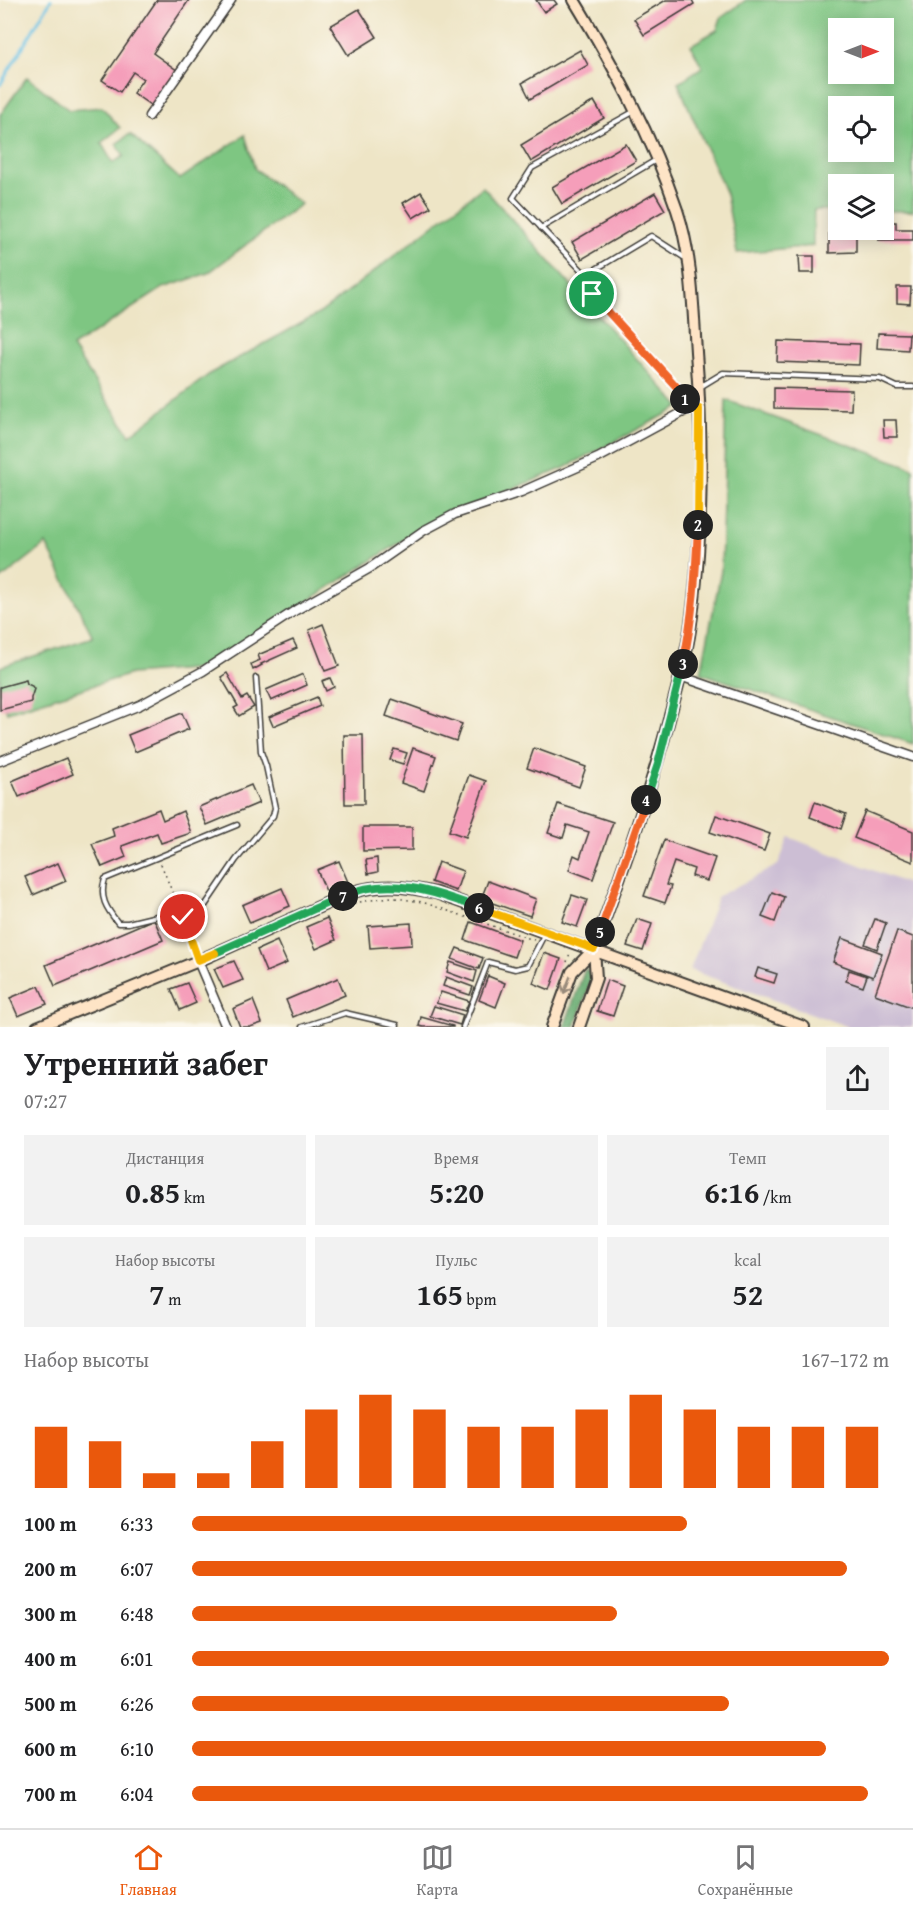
<!DOCTYPE html>
<html lang="ru">
<head>
<meta charset="utf-8">
<style>
  :root { --surface:#fff; --page:#f2f2f2; --text:#202124; --muted:#757577; --line:#e0e0e0; --accent:#ea580c }
  body { margin:0; font-family:"Gentium Book Plus",serif; background:var(--page); color:var(--text); height:100vh; display:flex; flex-direction:column; font-size:22px; white-space:nowrap }
  * { box-sizing:border-box; margin:0 }
  p { font-size:20px; color:var(--muted) }
  .icon { flex:none; width:33px; height:33px; fill:none; stroke:currentColor; stroke-width:2; stroke-linecap:round; stroke-linejoin:round }
  .map { position:relative; height:1027px; overflow:hidden }
  .panel { display:flex; flex-direction:column; background:var(--surface); flex:1 }
  .panel>* { flex:none }
  .needle { width:39px; rotate:90deg }
  .tools { position:absolute; left:828px; top:18px; display:grid; gap:12px }
  .tools a { display:grid; place-items:center; width:66px; height:66px; border-radius:0px; background:var(--surface); box-shadow:0 3px 15px #0003; font-size:30px }
  .pin { position:absolute; display:grid; place-items:center; width:51px; height:51px; color:#fff; margin:-26px; border:3px solid #fff; border-radius:50%; box-shadow:0 2px 6px #0007 }
  .km { position:absolute; width:30px; height:30px; margin:-15px; border-radius:50%; background:#222; color:#fff; font-size:16px; line-height:30px; text-align:center }
  .round { display:grid; place-items:center; flex:none; width:63px; height:63px; border-radius:0px; background:var(--page) }
  .headline { display:flex; align-items:center; justify-content:space-between; height:102px; padding:0 24px }
  h1 { font-size:33px; font-weight:700; line-height:45px }
  .metrics { display:grid; grid-template-columns:repeat(3,1fr); gap:9px; height:102px; padding:6px 24px }
  .metrics div { display:grid; align-content:center; border-radius:0px; background:var(--page); text-align:center }
  .metrics b { font-size:30px; font-weight:700 }
  .metrics small { font-size:16px; font-weight:400 }
  .metrics p { font-size:16px }
  .chart { height:168px; padding:12px 24px }
  .chart p { display:flex; justify-content:space-between }
  .chart svg { width:100%; height:108px; margin-top:6px; stroke:var(--accent); stroke-width:6 }
  ul { padding:0 24px; list-style:none; font-size:20px }
  li { display:grid; grid-template-columns:96px 72px 1fr; align-items:center; height:45px }
  li i { height:15px; border-radius:8px; background:var(--accent) }
  .dock { display:flex; justify-content:space-around; align-items:center; height:84px; border-top:2px solid var(--line); background:var(--surface); font-size:16px; color:var(--muted) }
  .dock a { display:grid; justify-items:center; gap:3px }
  .dock .active { color:var(--accent) }
  .map>svg:first-child { display:block }
  .industrial { fill:#ccbed4 }
  .green { fill:#7ec682; stroke:#4d714f; stroke-width:1.5; fill-rule:evenodd }
  .forest { fill:#66ab70; stroke:#416446; stroke-width:1.5 }
  .lines { fill:none; stroke-linecap:round; stroke-linejoin:round }
  .stream { stroke:#68c2e6; stroke-width:3 }
  .building { fill:#f59eba }
  .lane-casing { stroke:#3c3a36; stroke-width:7 }
  .street-casing { stroke:#3c3a36; stroke-width:11 }
  .secondary-casing { stroke:#3c3a36; stroke-width:14 }
  .path { stroke:#3c3a36; stroke-width:1.5; stroke-dasharray:1.5 4.5; stroke-linecap:butt }
  .lane { stroke:#fff; stroke-width:4 }
  .street { stroke:#fff; stroke-width:8 }
  .secondary { stroke:#fee4c6; stroke-width:10 }
  .oneway { stroke:#988a7a }
  .split-1-casing { stroke:#fff; stroke-width:12 }
  .split-2-casing { stroke:#fff; stroke-width:12 }
  .split-3-casing { stroke:#fff; stroke-width:12 }
  .split-4-casing { stroke:#fff; stroke-width:12 }
  .split-5-casing { stroke:#fff; stroke-width:12 }
  .split-6-casing { stroke:#fff; stroke-width:12 }
  .split-7-casing { stroke:#fff; stroke-width:12 }
  .split-8-casing { stroke:#fff; stroke-width:12 }
  .split-9-casing { stroke:#fff; stroke-width:12 }
  .split-1 { stroke:#f0652b; stroke-width:8 }
  .split-2 { stroke:#f5b400; stroke-width:8 }
  .split-3 { stroke:#f0652b; stroke-width:8 }
  .split-4 { stroke:#22a559; stroke-width:8 }
  .split-5 { stroke:#f0652b; stroke-width:8 }
  .split-6 { stroke:#f5b400; stroke-width:8 }
  .split-7 { stroke:#22a559; stroke-width:8 }
  .split-8 { stroke:#22a559; stroke-width:8 }
  .split-9 { stroke:#f5b400; stroke-width:8 }
</style>
</head>
<body>
<div class="map">
<svg width="913" height="1027" viewBox="0 0 913 1027">
  <rect width="100%" height="100%" fill="#fbf7ec"/>
  <filter id="ink" filterUnits="userSpaceOnUse"><feTurbulence type="fractalNoise" baseFrequency=".0167" numOctaves="2"/><feDisplacementMap in="SourceGraphic" scale="12" xChannelSelector="R" yChannelSelector="G"/><feConvolveMatrix kernelMatrix="1 2 1 2 8 2 1 2 1" color-interpolation-filters="sRGB"/></filter>
  <filter id="wash" filterUnits="userSpaceOnUse"><feTurbulence type="fractalNoise" baseFrequency=".008" numOctaves="4" result="noise"/><feDisplacementMap in="SourceGraphic" scale="24" xChannelSelector="R" yChannelSelector="G"/><feGaussianBlur stdDeviation="1.35" result="paint"/><feColorMatrix in="noise" values="0 0 0 0 0 0 0 0 0 0 0 0 0 0 0 0 0 1.4 0 .05"/><feComposite in="paint" operator="in"/></filter>
  <g filter="url(#wash)">
    <rect width="100%" height="100%" fill="#eee5c6"/>
    <path class="industrial" d="M789,837l124,49v141h-64l-159,-57 28,-74 60,-31z"/>
    <g class="green">
      <path d="M746,0h167v211h-29v-27h-46v26h-24l-1,36 -76,7 -11,-59 -48,-111 24,-16 -11,-22 26,-15 4,-12zM838,28h46v46h-46zM838,106h46v46h-46z"/>
      <path d="M27,77l42,33 33,-3 18,21 -19,15 12,20 11,-7 -8,-12 14,-10 50,45 65,-44 10,34 46,35 -93,69 -45,15 -91,59 58,88 81,-62 109,-60 163,-126 197,220 -116,61 -132,54 -229,146 -72,6 -124,38 -7,-20v-25l93,-30 -47,-93 -46,36v-465z"/>
      <path d="M726,400l187,68v276l-212,-71 20,-102z"/>
    </g>
    <path class="forest" d="M585,969l8,7 -18,51h-11z"/>
    <g class="lines">
      <path class="stream" d="M0,85l51,-85"/>
    </g>
    <g id="blocks">
      <g class="building">
        <path d="M157,0h32l-36,53 25,18 -25,36 -20,-14 10,-14 -10,-7 -13,20 -18,-12z"/>
        <path d="M536,0h18l3,4 -13,8z"/>
        <path d="M666,0h26l2,4 -50,31 -10,-16z"/>
        <path d="M359,9l18,28 -29,18 -18,-29z"/>
        <path d="M580,50l8,15 -58,34 -8,-16z"/>
        <path d="M594,101l10,17 -73,44 -10,-17z"/>
        <path d="M626,144l10,17 -74,43 -10,-17z"/>
        <path d="M421,192l10,15 -18,11 -10,-15z"/>
        <path d="M655,193l10,17 -83,49 -10,-17z"/>
        <path d="M884,222h12v7h17v11h-35v-10h6z"/>
        <path d="M829,227l27,3v22l-27,1z"/>
        <path d="M799,256h15v17h-14z"/>
        <path d="M897,287h14l-1,17 -13,-1z"/>
        <path d="M878,333l31,1 -1,16 -31,-2z"/>
        <path d="M778,341l82,3 -1,21 -82,-3z"/>
        <path d="M774,388l78,2 -1,20 -77,-2z"/>
        <path d="M883,420h13l1,17h-13z"/>
        <path d="M323,624l16,42 -14,5 -16,-41z"/>
        <path d="M293,640l4,8 -36,16 1,1 -9,5 -2,-6 9,-4 -2,-5z"/>
        <path d="M227,673l15,26 5,-3 7,11 -15,9 -5,-8 4,-2 -17,-29z"/>
        <path d="M303,674l4,11 -36,16 -5,-11z"/>
        <path d="M330,678l4,9 -8,4 -4,-10z"/>
        <path d="M26,680l1,4 5,2 2,3 -3,9v4l-31,8v-23z"/>
        <path d="M317,697l3,9 -47,20 -4,-9z"/>
        <path d="M392,699l70,25 -6,17 -70,-25z"/>
        <path d="M182,713l7,16 -54,23 -7,-17z"/>
        <path d="M344,735h19l1,69h-19z"/>
        <path d="M413,748l23,8 -12,35 -23,-8z"/>
        <path d="M534,748l52,19 -7,20 -52,-19z"/>
        <path d="M394,749l13,4 -4,11 -13,-4z"/>
        <path d="M66,758l7,16 -54,23 -7,-16z"/>
        <path d="M469,775l17,6 -20,56 -17,-6z"/>
        <path d="M251,785l8,18 -52,22 -8,-18z"/>
        <path d="M815,802l31,12 -5,15 -31,-12z"/>
        <path d="M558,804l55,18 -20,57 -24,-9 5,-15 6,3 9,-26 -22,-7 -4,13 -15,-5z"/>
        <path d="M159,809l4,11 20,-9 8,22 -30,10 -4,-10 -35,13 4,11 -24,10 -10,-23 22,-8 -2,-8z"/>
        <path d="M865,811l48,20v31l-59,-24z"/>
        <path d="M716,815l54,19 -6,17 -54,-19z"/>
        <path d="M363,827h49v23l-49,1z"/>
        <path d="M664,840l51,18 -8,23 -15,-5 2,-7 -20,-7 -8,23 5,1 -6,17 -21,-7z"/>
        <path d="M377,858l1,14 -10,2 -2,-14z"/>
        <path d="M339,861l9,21 -22,9 -9,-21z"/>
        <path d="M438,862l25,9 -7,20 -25,-9z"/>
        <path d="M58,863l8,18 -33,14 -8,-18z"/>
        <path d="M488,881l48,18 -6,17 -49,-17z"/>
        <path d="M282,888l8,18 -40,17 -8,-18z"/>
        <path d="M772,892l12,5 -9,25 -13,-5z"/>
        <path d="M572,895l15,5 -10,27 -15,-5z"/>
        <path d="M327,918l9,22 -20,9 -10,-22z"/>
        <path d="M154,919l9,21 -108,46 -9,-21z"/>
        <path d="M637,919l15,5 -9,27 -16,-5z"/>
        <path d="M875,919l11,4 -9,26 -12,-5z"/>
        <path d="M471,922l49,18 -6,17 -49,-17z"/>
        <path d="M411,923l1,22 -42,3 -2,-22z"/>
        <path d="M897,931l16,6v71l-38,-14z"/>
        <path d="M842,938l40,15 -9,24 -40,-15z"/>
        <path d="M277,941l10,22 -21,9 -9,-22z"/>
        <path d="M457,948l26,10 -4,11 -27,-10z"/>
        <path d="M544,953l17,6 -11,31 -17,-7z"/>
        <path d="M234,961l9,19 -20,8 -9,-19z"/>
        <path d="M450,962l27,9 -3,11 -27,-10z"/>
        <path d="M758,968l19,6 -3,9 -19,-6z"/>
        <path d="M849,970l18,6 -4,11 -17,-6z"/>
        <path d="M488,976l17,7 -9,24 -17,-7z"/>
        <path d="M446,977l27,10 -3,8 -27,-9z"/>
        <path d="M338,978l7,17 -52,22 -7,-17z"/>
        <path d="M607,980l16,6 -10,30 -16,-5z"/>
        <path d="M187,983l9,20 -16,7 -9,-21z"/>
        <path d="M39,986l8,18 -29,12 -8,-18z"/>
        <path d="M441,992l28,9 -4,10 -29,-8z"/>
        <path d="M253,1000l9,23 -12,4h-10l-7,-18z"/>
        <path d="M434,1006l29,9 -3,10 -30,-9z"/>
        <path d="M421,1017l32,9v1h-30l-4,-1z"/>
      </g>
    </g>
  </g>
  <g filter="url(#ink)">
    <use href="#blocks" fill-opacity="0" stroke="#3c3a36" stroke-width="1.5"/>
    <g class="lines">
      <defs>
        <g id="lane">
          <path d="M635,111l-103,57 -19,30 73,77 6,19 92,101 3,15"/>
          <path d="M541,228l115,-68"/>
          <path d="M586,275l65,-39 34,22"/>
          <path d="M700,387l23,-14 157,6 17,8h16"/>
          <path d="M182,917l-21,-2 -33,8h-10c-12,-15 -19,-26 -13,-44l132,-54"/>
          <path d="M197,959l-14,-42 17,-4 36,-53 37,-44 2,-8 -9,-42 -5,-14 -5,-74"/>
          <path d="M302,1027l43,-14 52,12"/>
          <path d="M463,1027l25,-65 27,7 13,-3 16,-31"/>
        </g>
        <g id="street">
          <path d="M149,116l82,-116"/>
          <path d="M680,676l233,81"/>
          <path d="M0,761l140,-56 63,-34 93,-61 74,-42 53,-37 32,-17 66,-22 77,-34 89,-48 12,-1"/>
          <path d="M198,961l28,66"/>
        </g>
        <g id="secondary">
          <path d="M37,1027l161,-66 152,-68c31,-10 54,-7 86,0l368,134"/>
          <path d="M552,1027l20,-55 22,-23c29,-80 57,-159 78,-241 7,-26 14,-52 18,-78 13,-87 13,-190 6,-278 -3,-47 -4,-97 -19,-142 -25,-74 -63,-144 -103,-210"/>
          <path d="M579,1027l17,-49 -2,-29"/>
        </g>
      </defs>
      <use href="#lane" class="lane-casing"/>
      <use href="#street" class="street-casing"/>
      <use href="#secondary" class="secondary-casing"/>
      <g class="path">
        <path d="M161,864l18,45"/>
        <path d="M354,903l35,-6 33,5 112,38"/>
        <path d="M567,962l3,-9"/>
      </g>
      <use href="#lane" class="lane"/>
      <use href="#street" class="street"/>
      <use href="#secondary" class="secondary"/>
    </g>
    <defs><path id="oneway-shaft" d="M-6 0H5M1.5-3L5.5 0L1.5 3" fill="none" stroke-width="1.6" stroke-linecap="round" stroke-linejoin="round" transform="scale(1.5)"/></defs>
    <use class="oneway" href="#oneway-shaft" transform="translate(567 985) rotate(111)"/>
  </g>
  <g class="lines" filter="url(#ink)">
    <defs>
      <path id="split-1" d="M592,294l92,101 1,4"/>
      <path id="split-2" d="M685,399l2,11 12,-1 -1,116"/>
      <path id="split-3" d="M683,664c10,-46 13,-92 15,-139"/>
      <path id="split-4" d="M646,800l12,-36 25,-100"/>
      <path id="split-5" d="M600,932l46,-132"/>
      <path id="split-6" d="M479,908l115,41 6,-17"/>
      <path id="split-7" d="M343,896c47,-21 91,-4 136,12"/>
      <path id="split-8" d="M215,953l128,-57"/>
      <path id="split-9" d="M183,917l15,43 17,-7"/>
    </defs>
    <use href="#split-1" class="split-1-casing"/>
    <use href="#split-2" class="split-2-casing"/>
    <use href="#split-3" class="split-3-casing"/>
    <use href="#split-4" class="split-4-casing"/>
    <use href="#split-5" class="split-5-casing"/>
    <use href="#split-6" class="split-6-casing"/>
    <use href="#split-7" class="split-7-casing"/>
    <use href="#split-8" class="split-8-casing"/>
    <use href="#split-9" class="split-9-casing"/>
    <use href="#split-1" class="split-1"/>
    <use href="#split-2" class="split-2"/>
    <use href="#split-3" class="split-3"/>
    <use href="#split-4" class="split-4"/>
    <use href="#split-5" class="split-5"/>
    <use href="#split-6" class="split-6"/>
    <use href="#split-7" class="split-7"/>
    <use href="#split-8" class="split-8"/>
    <use href="#split-9" class="split-9"/>
  </g>
</svg>
<div class="tools">
<a><svg class="needle" viewBox="-14 -14 28 28"><path d="M0-13l5 13h-10z" fill="#e53935"/><path d="M0 13l5-13h-10z" fill="#757577"/></svg></a>
<a><svg class="icon" aria-label="locate" viewBox="0 0 24 24"><circle cx="12" cy="12" r="6"/><path d="M12 2v4M12 18v4M2 12h4M18 12h4"/></svg></a>
<a><svg class="icon" aria-label="layers" viewBox="0 0 24 24"><path d="M12 4l9 5-9 5-9-5zM3 14l9 5 9-5"/></svg></a>
</div>
<div class="pin" style="left:592px;top:294px;background:#1e9e55"><svg class="icon" aria-label="arrive" viewBox="0 0 24 24"><path d="M6 21V4h12l-3 4 3 4H6"/></svg></div>
<div class="pin" style="left:183px;top:917px;background:#d93025"><svg class="icon" aria-label="check" viewBox="0 0 24 24"><path d="M5 12l5 5 9-10"/></svg></div>
<b class="km" style="left:685px;top:399px">1</b>
<b class="km" style="left:698px;top:525px">2</b>
<b class="km" style="left:683px;top:664px">3</b>
<b class="km" style="left:646px;top:800px">4</b>
<b class="km" style="left:600px;top:932px">5</b>
<b class="km" style="left:479px;top:908px">6</b>
<b class="km" style="left:343px;top:896px">7</b>
</div>
<section class="panel">
<div class="headline"><div><h1>Утренний забег</h1><p>07:27</p></div><a class="round"><svg class="icon" aria-label="share" viewBox="0 0 24 24"><path d="M12 15V3M7 8l5-5 5 5M5 13v7h14v-7"/></svg></a></div>
<div class="metrics">
<div><p>Дистанция</p><b>0.85<small> km</small></b></div>
<div><p>Время</p><b>5:20</b></div>
<div><p>Темп</p><b>6:16<small> /km</small></b></div>
</div>
<div class="metrics">
<div><p>Набор высоты</p><b>7<small> m</small></b></div>
<div><p>Пульс</p><b>165<small> bpm</small></b></div>
<div><p>kcal</p><b>52</b></div>
</div>
<div class="chart"><p><span>Набор высоты</span>167–172 m</p>
<svg viewBox="0 0 160 44" preserveAspectRatio="none"><path d="M5 44V19M15 44V25M25 44V38M35 44V38M45 44V25M55 44V12M65 44V6M75 44V12M85 44V19M95 44V19M105 44V12M115 44V6M125 44V12M135 44V19M145 44V19M155 44V19"/></svg>
</div>
<ul>
<li><b>100 m</b>6:33<i style="width:71%"></i></li>
<li><b>200 m</b>6:07<i style="width:94%"></i></li>
<li><b>300 m</b>6:48<i style="width:61%"></i></li>
<li><b>400 m</b>6:01<i style="width:100%"></i></li>
<li><b>500 m</b>6:26<i style="width:77%"></i></li>
<li><b>600 m</b>6:10<i style="width:91%"></i></li>
<li><b>700 m</b>6:04<i style="width:97%"></i></li>
</ul>
</section>
<nav class="dock">
<a class="active"><svg class="icon" aria-label="home" viewBox="0 0 24 24"><path d="M3 11l9-7 9 7M6 9v11h12V9"/></svg>Главная</a>
<a><svg class="icon" aria-label="map" viewBox="0 0 24 24"><path d="M3 6l6-2 6 2 6-2v14l-6 2-6-2-6 2zM9 4v14M15 6v14"/></svg>Карта</a>
<a><svg class="icon" aria-label="saved" viewBox="0 0 24 24"><path d="M7 4h10v16l-5-4-5 4z"/></svg>Сохранённые</a>
</nav>
</body>
</html>
